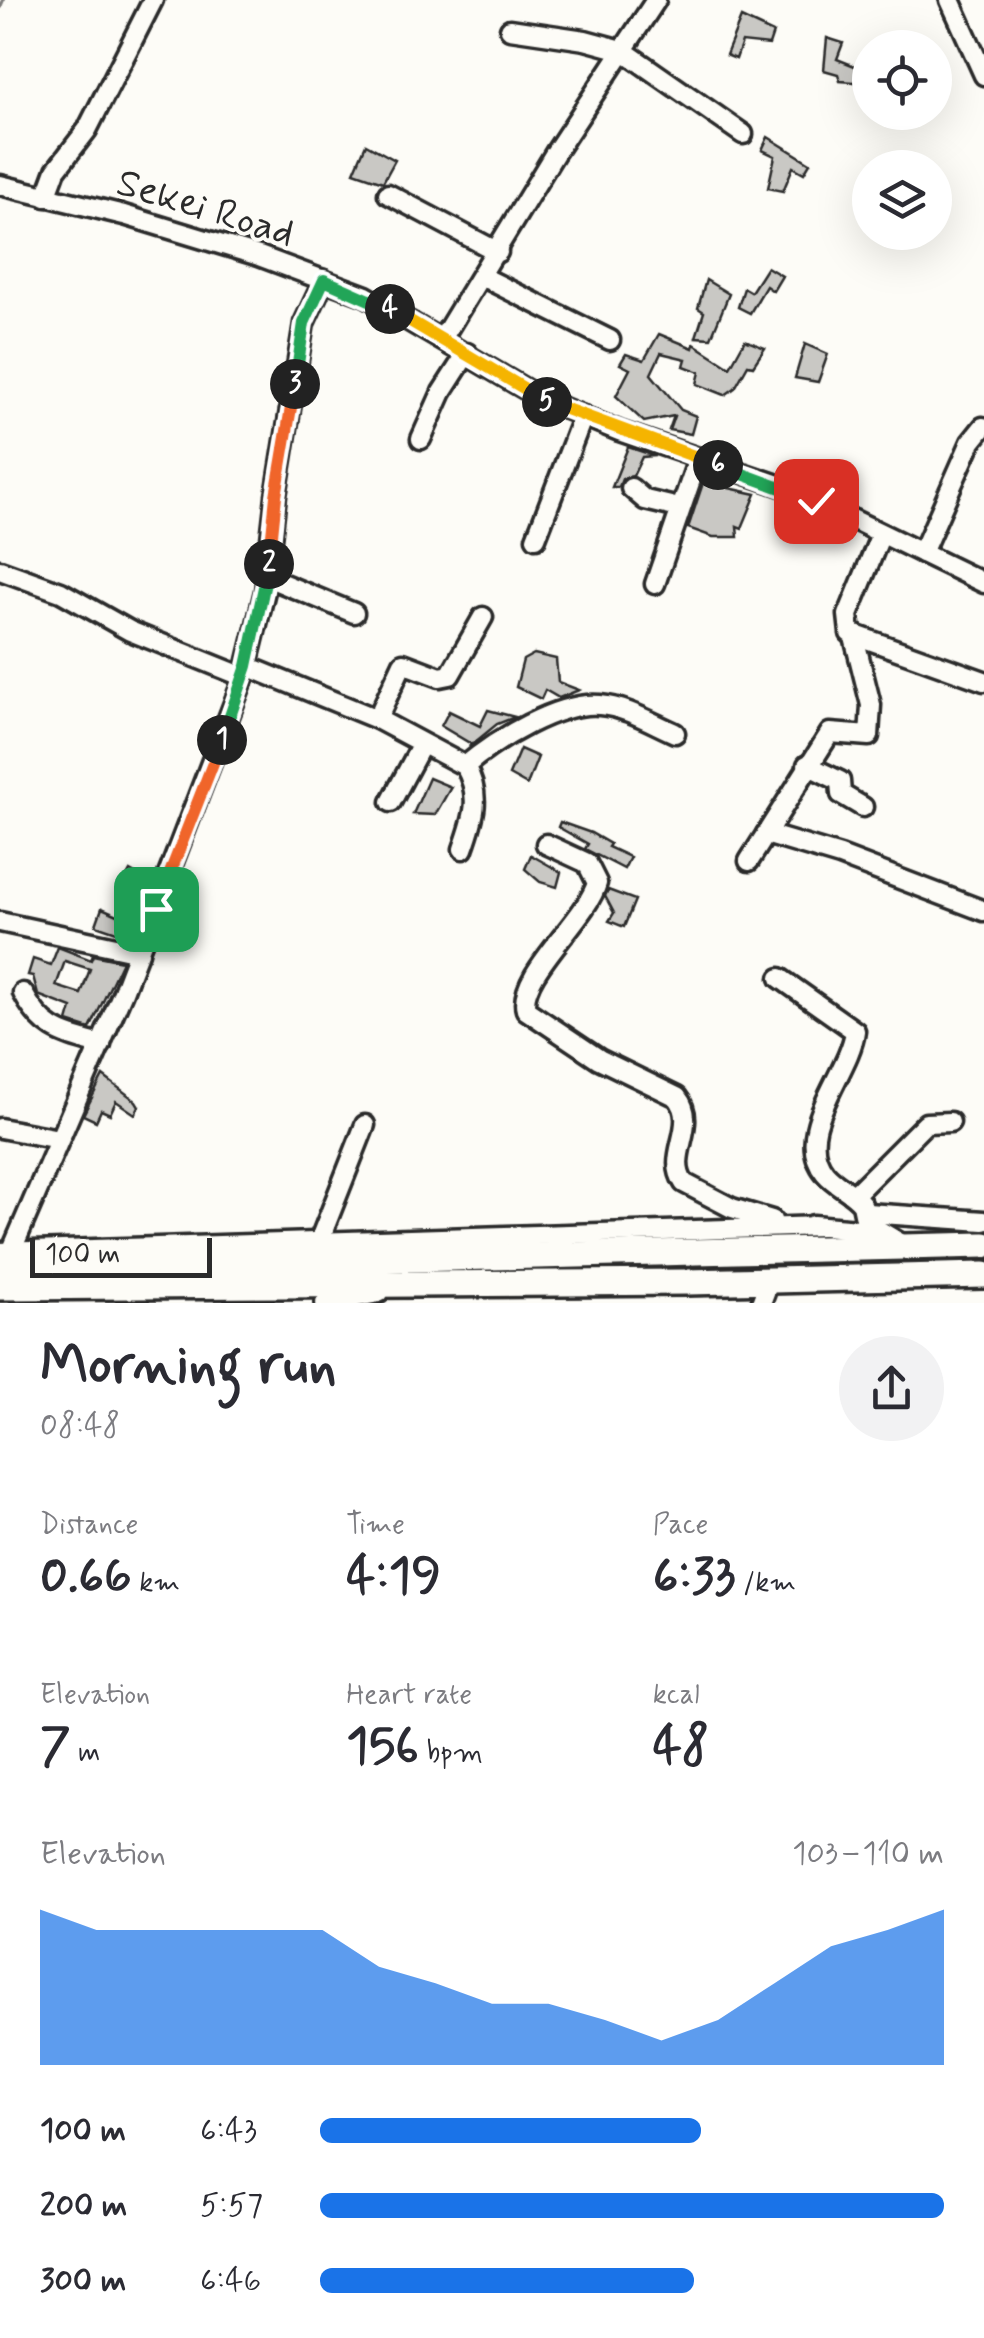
<!DOCTYPE html>
<html lang="en">
<head>
<meta charset="utf-8">
<style>
  :root { --surface:#fff; --page:#f2f2f3; --text:#2b2b33; --muted:#7c7c81; --accent:#1a73e8 }
  body { margin:0; font-family:Mynerve,sans-serif; background:var(--page); color:var(--text); height:100vh; display:flex; flex-direction:column; font-size:38px; white-space:nowrap }
  * { box-sizing:border-box; margin:0 }
  p { font-size:32px; color:var(--muted) }
  .icon { flex:none; width:55px; height:55px; fill:none; stroke:currentColor; stroke-width:2; stroke-linecap:round; stroke-linejoin:round }
  .map { position:relative; height:1303px; overflow:hidden }
  .drawer { display:flex; flex-direction:column; background:var(--surface); flex:1 }
  .drawer>* { flex:none }
  .fabs { position:absolute; left:852px; top:30px; display:grid; gap:20px }
  .fabs a { display:grid; place-items:center; width:100px; height:100px; border-radius:50%; background:var(--surface); box-shadow:0 10px 40px #0002; font-size:50px }
  .scale { position:absolute; left:30px; bottom:25px; width:182px; box-sizing:border-box; padding-left:10px; border:5px solid #2b2b2b; border-top:0; font-size:28px; line-height:35px; white-space:nowrap; color:#2b2b2b; -webkit-text-stroke:8px #fdfcf7; paint-order:stroke }
  .pin { position:absolute; display:grid; place-items:center; width:85px; height:85px; color:#fff; margin:-42px; border-radius:20px; box-shadow:0 5px 15px #0006 }
  .km { position:absolute; width:50px; height:50px; margin:-25px; border-radius:50%; background:#222; color:#fff; font-size:28px; line-height:50px; text-align:center }
  .round { display:grid; place-items:center; flex:none; width:105px; height:105px; border-radius:52px; background:var(--page) }
  .summary { display:flex; align-items:center; justify-content:space-between; height:170px; padding:0 40px }
  h1 { font-size:55px; font-weight:700; line-height:75px }
  .figures { display:grid; grid-template-columns:repeat(3,1fr); gap:15px; height:170px; padding:10px 40px }
  .figures div { display:grid; align-content:center }
  .figures b { font-size:50px; font-weight:700 }
  .figures small { font-size:28px; font-weight:400 }
  .figures p { font-size:28px }
  .chart { height:280px; padding:20px 40px }
  .chart p { display:flex; justify-content:space-between }
  .chart svg { width:100%; height:180px; margin-top:10px; fill:var(--accent); opacity:.7 }
  ul { padding:0 40px; list-style:none; font-size:32px }
  li { display:grid; grid-template-columns:160px 120px 1fr; align-items:center; height:75px }
  li i { height:25px; border-radius:12px; background:var(--accent) }
  .map>svg:first-child { display:block }
  .lines { fill:none; stroke-linecap:round; stroke-linejoin:round }
  .stream { stroke:#7e7d7b; stroke-width:4 }
  .building { fill:#c9c8c4; stroke:#2b2b2b; stroke-width:2.5; fill-rule:evenodd }
  .minor-casing { stroke:#2b2b2b; stroke-width:25 }
  .highway-casing { stroke:#2b2b2b; stroke-width:32 }
  .minor { stroke:#fdfcf7; stroke-width:18 }
  .highway { stroke:#fdfcf7; stroke-width:25 }
  .split-1-casing { stroke:#fff; stroke-width:20 }
  .split-2-casing { stroke:#fff; stroke-width:20 }
  .split-3-casing { stroke:#fff; stroke-width:20 }
  .split-4-casing { stroke:#fff; stroke-width:20 }
  .split-5-casing { stroke:#fff; stroke-width:20 }
  .split-6-casing { stroke:#fff; stroke-width:20 }
  .split-7-casing { stroke:#fff; stroke-width:20 }
  .split-1 { stroke:#f0652b; stroke-width:12 }
  .split-2 { stroke:#22a559; stroke-width:12 }
  .split-3 { stroke:#f0652b; stroke-width:12 }
  .split-4 { stroke:#22a559; stroke-width:12 }
  .split-5 { stroke:#f5b400; stroke-width:12 }
  .split-6 { stroke:#f5b400; stroke-width:12 }
  .split-7 { stroke:#22a559; stroke-width:12 }
  .labels { text-anchor:middle; stroke-width:8; stroke-linejoin:round; paint-order:stroke }
  .street-label { font-size:40px; fill:#2b2b2b; stroke:#fdfcf7 }
</style>
</head>
<body>
<div class="map">
<svg width="984" height="1303" viewBox="0 0 984 1303">
  <rect width="100%" height="100%" fill="#fdfcf7"/>
  <filter id="ink" filterUnits="userSpaceOnUse"><feTurbulence type="fractalNoise" baseFrequency=".01" numOctaves="2"/><feDisplacementMap in="SourceGraphic" scale="20" xChannelSelector="R" yChannelSelector="G"/><feConvolveMatrix kernelMatrix="1 2 1 2 8 2 1 2 1" color-interpolation-filters="sRGB"/></filter>
  <g filter="url(#ink)">
    <g class="lines">
      <path class="stream" d="M0,7l3,-7"/>
    </g>
    <g class="building">
      <path d="M741,18l32,15 -4,12 -27,-3 -6,17 -10,-4z"/>
      <path d="M827,38l16,5 -6,16 33,13 -3,11 -27,-2 -2,-7 -14,-4z"/>
      <path d="M768,137l42,26 -6,10 -11,-6 -10,24 -15,-3 7,-32 -13,-6z"/>
      <path d="M366,144l29,16 -12,22 -29,-10z"/>
      <path d="M767,267l15,9 -9,15 -7,-5 -16,27 -12,-6 6,-19 7,4z"/>
      <path d="M706,280l23,14 -18,44 -15,-1 8,-25 -6,-4z"/>
      <path d="M659,334l34,14 1,-4 36,23 15,-27 20,8 -12,18 -5,-1 -13,23 -10,7 -28,-11 3,-12 -16,-6 2,-7 -25,-6 -10,21 30,36 15,6 -5,18 -22,-4 5,-14 -30,6 -28,-26 14,-27 -10,-5 6,-10 18,6z"/>
      <path d="M805,344l23,10 -10,28 -23,-4z"/>
      <path d="M628,447l27,9 -13,1 -9,19 -11,3 -3,8h-7z"/>
      <path d="M706,474l25,8 -2,6 27,6 -14,34 -5,-2 1,11h-25l-25,-9z"/>
      <path d="M534,654l22,5 2,23 21,8 -20,8 -14,-8 -4,9 -25,-12 7,-27z"/>
      <path d="M488,710l27,7 -18,7 -28,23 2,-3 -30,-18 8,-15 31,15z"/>
      <path d="M520,749l18,8 -11,28 -18,-10z"/>
      <path d="M429,778l22,9 -16,28 -22,-1z"/>
      <path d="M560,822l31,11 19,11 -2,3 22,10 -6,12 -39,-20 3,-5 -30,-17z"/>
      <path d="M531,855l30,17 -4,15 -17,-5 -15,-13z"/>
      <path d="M130,871l18,10 1,8 -18,48 -35,-12 6,-17 18,8 -1,-25z"/>
      <path d="M608,890l27,10 -11,27 -15,-6 5,-8 -9,-17z"/>
      <path d="M58,947l33,13 2,-5 29,6 -32,68 -22,-7 4,-14 -34,-13 -5,-19 -5,-1 5,-16 18,6zM65,961l25,8 -9,25 -25,-8z"/>
      <path d="M103,1076l33,25 3,5 -4,8 -19,-13 -6,13 -9,-4 -5,11 -13,-6z"/>
    </g>
    <g class="lines">
      <defs>
        <g id="minor">
          <path d="M950,0l34,75"/>
          <path d="M510,29l75,11 37,10 121,84"/>
          <path d="M0,185l124,30 135,41 107,40 176,103 77,32 171,58 194,94"/>
          <path d="M388,194l110,58"/>
          <path d="M46,197l10,-27 31,-40 66,-130"/>
          <path d="M481,276l129,64"/>
          <path d="M442,339l113,-186 101,-153"/>
          <path d="M421,439l21,-47 25,-39"/>
          <path d="M631,488l14,12 34,8"/>
          <path d="M881,534l-33,81 2,18 134,48"/>
          <path d="M536,538l47,-122"/>
          <path d="M922,553l49,-111 12,-15"/>
          <path d="M0,570l61,22 69,39 114,46"/>
          <path d="M267,577l87,36"/>
          <path d="M655,584l43,-125"/>
          <path d="M247,666l130,53 88,47c17,30 9,52 -2,83"/>
          <path d="M377,719l26,-56 37,14 10,-2 33,-58"/>
          <path d="M807,765l33,16 1,13 22,13"/>
          <path d="M465,766c31,-26 93,-65 135,-61 26,2 52,18 75,28"/>
          <path d="M391,802l30,-56"/>
          <path d="M766,834l74,22 144,55"/>
          <path d="M546,844l41,19 10,20c-10,36 -81,93 -71,127l73,49 78,38c23,28 -12,58 7,86l48,25 40,12"/>
          <path d="M749,861l81,-128 39,3 2,-31 -17,-68"/>
          <path d="M0,922l139,30"/>
          <path d="M780,978l75,53c-5,42 -64,101 -30,142 11,13 27,18 37,31l5,24"/>
          <path d="M23,993c20,38 38,41 78,52"/>
          <path d="M0,1128l59,11"/>
          <path d="M855,1194l71,-71 24,-1"/>
          <path d="M867,1213l117,8"/>
          <path d="M813,1225l67,6 27,16"/>
          <path d="M318,1244l47,-119"/>
          <path d="M0,1252l821,-26"/>
          <path d="M11,1252l112,-260 121,-315 21,-86 11,-95 28,-173 20,-43"/>
          <path d="M325,1303l54,-10"/>
          <path d="M761,1303l9,-24"/>
        </g>
        <g id="highway">
          <path d="M0,1269l984,-24"/>
          <path d="M0,1287l687,-5 297,-7"/>
        </g>
      </defs>
      <use href="#minor" class="minor-casing"/>
      <use href="#highway" class="highway-casing"/>
      <use href="#minor" class="minor"/>
      <use href="#highway" class="highway"/>
    </g>
  </g>
  <g class="lines" filter="url(#ink)">
    <defs>
      <path id="split-1" d="M156,909l66,-169"/>
      <path id="split-2" d="M222,740l25,-74 22,-102"/>
      <path id="split-3" d="M269,564l7,-68 19,-112"/>
      <path id="split-4" d="M295,384l9,-61 20,-43 66,29"/>
      <path id="split-5" d="M390,309l157,93"/>
      <path id="split-6" d="M547,402l171,63"/>
      <path id="split-7" d="M718,465l98,36"/>
    </defs>
    <use href="#split-1" class="split-1-casing"/>
    <use href="#split-2" class="split-2-casing"/>
    <use href="#split-3" class="split-3-casing"/>
    <use href="#split-4" class="split-4-casing"/>
    <use href="#split-5" class="split-5-casing"/>
    <use href="#split-6" class="split-6-casing"/>
    <use href="#split-7" class="split-7-casing"/>
    <use href="#split-1" class="split-1"/>
    <use href="#split-2" class="split-2"/>
    <use href="#split-3" class="split-3"/>
    <use href="#split-4" class="split-4"/>
    <use href="#split-5" class="split-5"/>
    <use href="#split-6" class="split-6"/>
    <use href="#split-7" class="split-7"/>
  </g>
  <g class="labels">
    <g class="street-label">
      <text transform="translate(206 206) rotate(17)" y="14">Sekei Road</text>
    </g>
  </g>
</svg>
<div class="fabs">
<a><svg class="icon" aria-label="locate" viewBox="0 0 24 24"><circle cx="12" cy="12" r="6"/><path d="M12 2v4M12 18v4M2 12h4M18 12h4"/></svg></a>
<a><svg class="icon" aria-label="layers" viewBox="0 0 24 24"><path d="M12 4l9 5-9 5-9-5zM3 14l9 5 9-5"/></svg></a>
</div>
<div class="scale">100 m</div>
<div class="pin" style="left:156px;top:909px;background:#1e9e55"><svg class="icon" aria-label="arrive" viewBox="0 0 24 24"><path d="M6 21V4h12l-3 4 3 4H6"/></svg></div>
<div class="pin" style="left:816px;top:501px;background:#d93025"><svg class="icon" aria-label="check" viewBox="0 0 24 24"><path d="M5 12l5 5 9-10"/></svg></div>
<b class="km" style="left:222px;top:740px">1</b>
<b class="km" style="left:269px;top:564px">2</b>
<b class="km" style="left:295px;top:384px">3</b>
<b class="km" style="left:390px;top:309px">4</b>
<b class="km" style="left:547px;top:402px">5</b>
<b class="km" style="left:718px;top:465px">6</b>
</div>
<section class="drawer">
<div class="summary"><div><h1>Morning run</h1><p>08:48</p></div><a class="round"><svg class="icon" aria-label="share" viewBox="0 0 24 24"><path d="M12 15V3M7 8l5-5 5 5M5 13v7h14v-7"/></svg></a></div>
<div class="figures">
<div><p>Distance</p><b>0.66<small> km</small></b></div>
<div><p>Time</p><b>4:19</b></div>
<div><p>Pace</p><b>6:33<small> /km</small></b></div>
</div>
<div class="figures">
<div><p>Elevation</p><b>7<small> m</small></b></div>
<div><p>Heart rate</p><b>156<small> bpm</small></b></div>
<div><p>kcal</p><b>48</b></div>
</div>
<div class="chart"><p><span>Elevation</span>103–110 m</p>
<svg viewBox="0 0 160 44" preserveAspectRatio="none"><path d="M0 44V6L10 11L20 11L30 11L40 11L50 11L60 20L70 24L80 29L90 29L100 33L110 38L120 33L130 24L140 15L150 11L160 6V44z"/></svg>
</div>
<ul>
<li><b>100 m</b>6:43<i style="width:61%"></i></li>
<li><b>200 m</b>5:57<i style="width:100%"></i></li>
<li><b>300 m</b>6:46<i style="width:60%"></i></li>
</ul>
</section>
</body>
</html>
